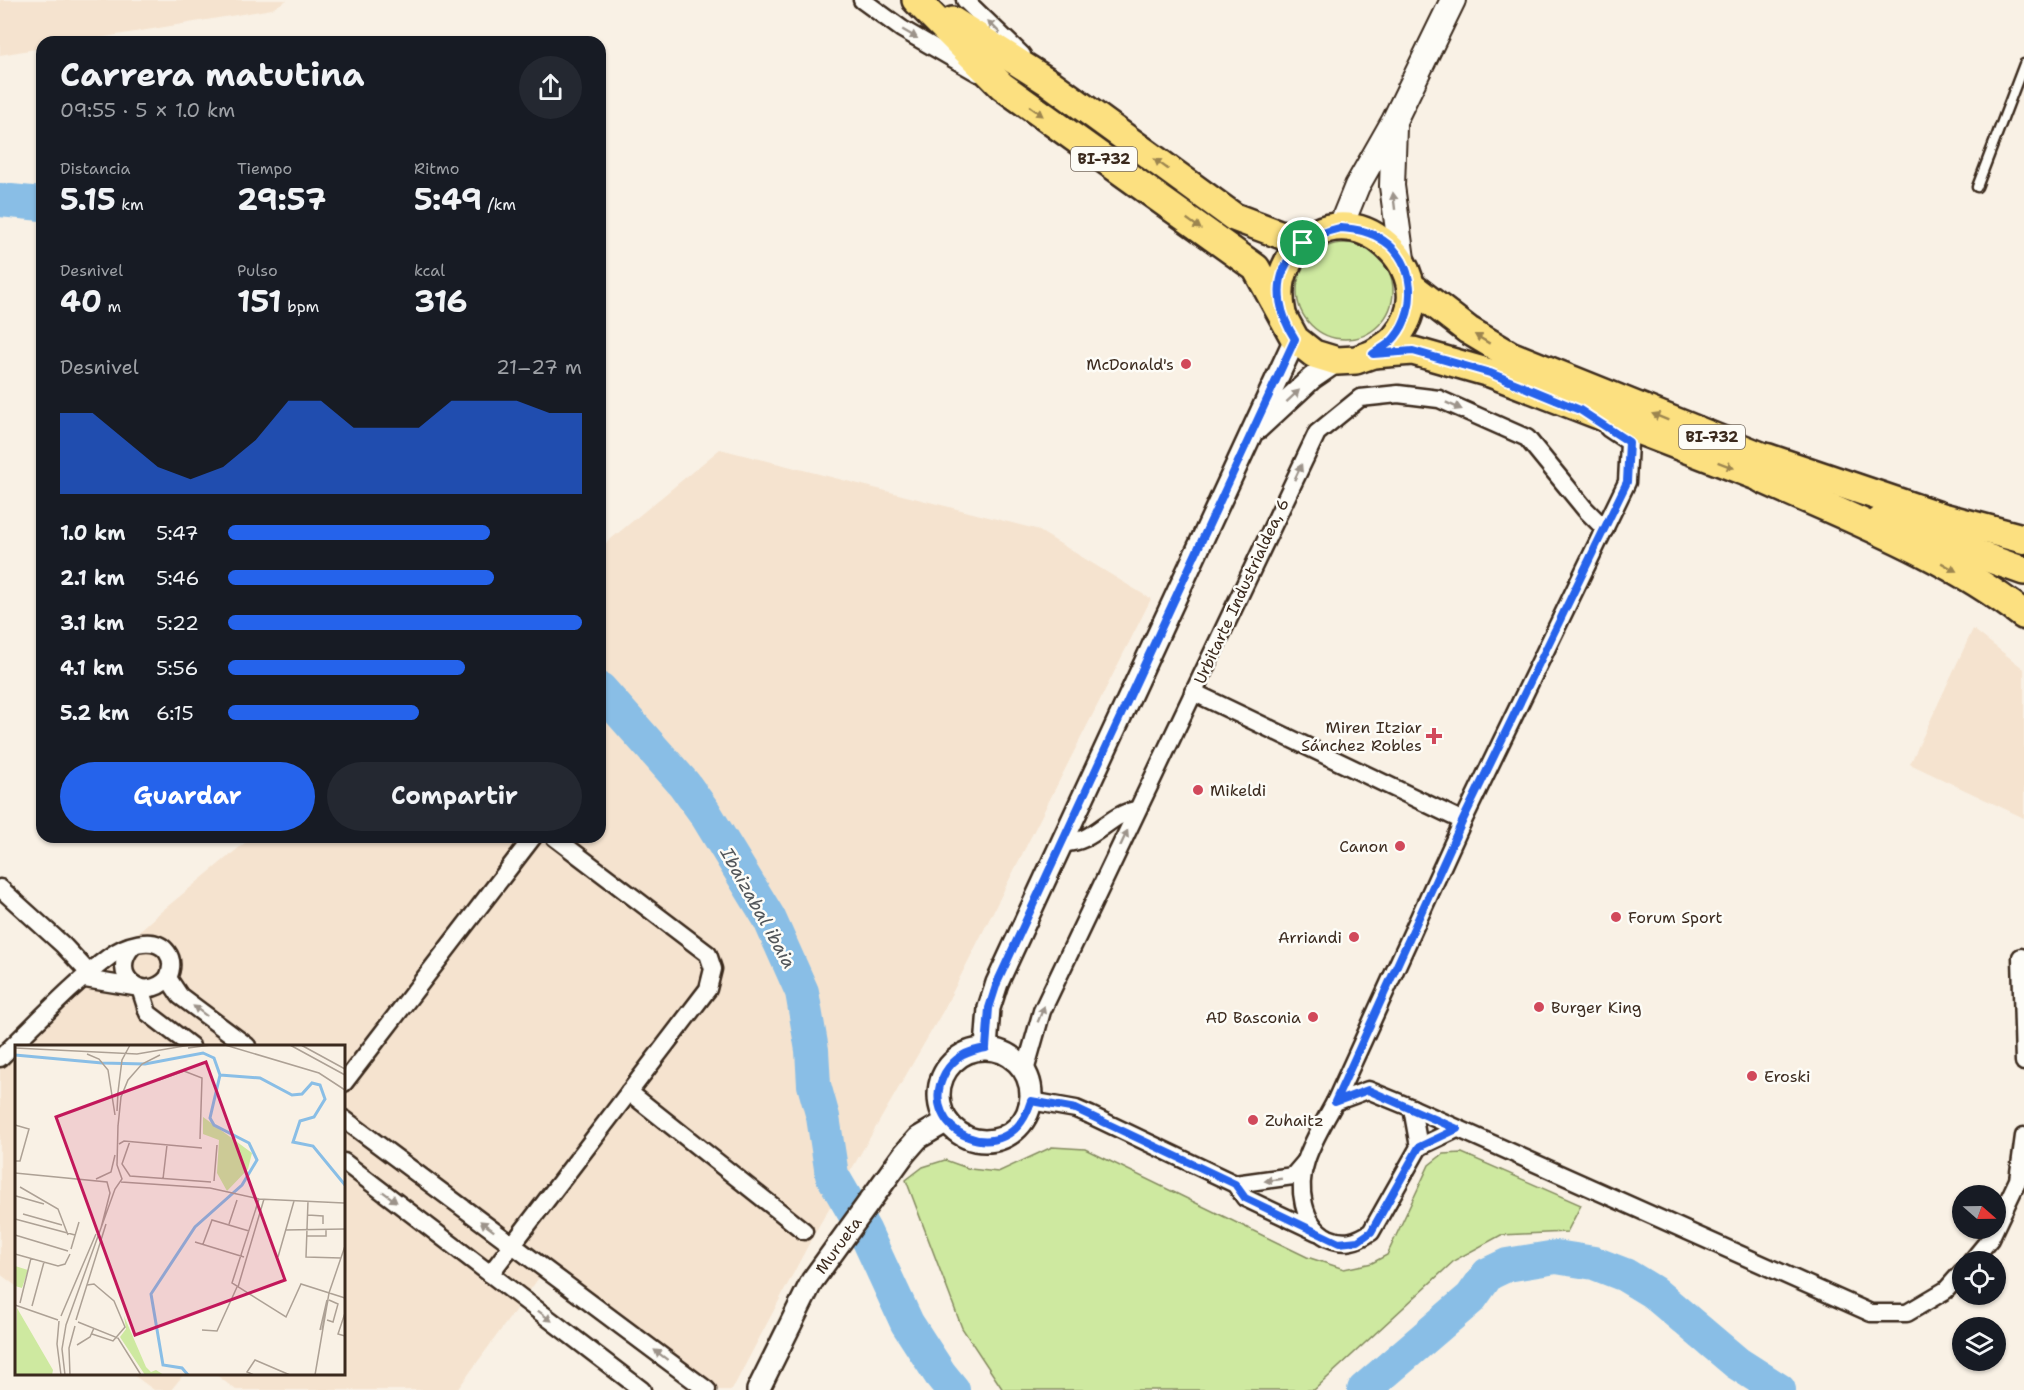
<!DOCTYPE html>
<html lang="es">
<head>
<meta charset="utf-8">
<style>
  :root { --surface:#171b24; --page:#242831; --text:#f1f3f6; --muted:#9ea1a6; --accent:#2563eb }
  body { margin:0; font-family:"Shantell Sans",sans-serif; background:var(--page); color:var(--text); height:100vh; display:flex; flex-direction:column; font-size:22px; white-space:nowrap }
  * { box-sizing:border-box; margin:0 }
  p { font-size:20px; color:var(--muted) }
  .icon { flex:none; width:33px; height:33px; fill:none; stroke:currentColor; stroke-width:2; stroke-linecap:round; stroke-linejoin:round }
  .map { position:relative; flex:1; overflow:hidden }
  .drawer { position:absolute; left:36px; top:36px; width:570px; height:807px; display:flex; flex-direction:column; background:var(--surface); border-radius:18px; box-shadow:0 2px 4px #0004 }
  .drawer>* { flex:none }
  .needle { width:39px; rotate:110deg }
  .buttons { position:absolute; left:1952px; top:1185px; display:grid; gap:12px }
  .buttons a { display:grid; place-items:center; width:54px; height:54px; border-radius:50%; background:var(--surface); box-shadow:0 2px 4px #0004; font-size:30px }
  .pin { position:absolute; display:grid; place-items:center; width:51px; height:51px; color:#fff; margin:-26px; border:3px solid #fff; border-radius:50%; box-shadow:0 2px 6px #0007 }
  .round { display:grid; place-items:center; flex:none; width:63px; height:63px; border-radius:32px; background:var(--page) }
  .overview { display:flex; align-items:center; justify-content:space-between; height:102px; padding:0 24px }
  h1 { font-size:33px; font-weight:700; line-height:45px }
  .metrics { display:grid; grid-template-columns:repeat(3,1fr); gap:9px; height:102px; padding:6px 24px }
  .metrics div { display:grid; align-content:center }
  .metrics b { font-size:30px; font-weight:700 }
  .metrics small { font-size:16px; font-weight:400 }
  .metrics p { font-size:16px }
  .chart { height:168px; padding:12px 24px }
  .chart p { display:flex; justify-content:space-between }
  .chart svg { width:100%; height:108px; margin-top:6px; fill:var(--accent); opacity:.7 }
  .cta { display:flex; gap:12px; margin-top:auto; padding:12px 24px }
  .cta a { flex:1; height:69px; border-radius:36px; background:var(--accent); color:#fff; font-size:24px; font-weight:700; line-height:69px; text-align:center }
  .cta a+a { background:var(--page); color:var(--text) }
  ul { padding:0 24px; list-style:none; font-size:20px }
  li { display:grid; grid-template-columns:96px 72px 1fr; align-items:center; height:45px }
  li i { height:15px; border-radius:8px; background:var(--accent) }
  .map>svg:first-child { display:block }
  .built { fill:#f5e3cf }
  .green { fill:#cee9a0; stroke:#848a5f; stroke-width:1.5 }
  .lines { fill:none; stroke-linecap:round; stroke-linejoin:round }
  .river { stroke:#89bee6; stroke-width:34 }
  .service-casing { stroke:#3b2a1e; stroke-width:13 }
  .minor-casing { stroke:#3b2a1e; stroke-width:21 }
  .tertiary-casing { stroke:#3b2a1e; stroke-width:26 }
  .secondary-casing { stroke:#3b2a1e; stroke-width:28 }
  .primary-casing { stroke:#3b2a1e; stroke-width:32 }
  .trunk-casing { stroke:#3b2a1e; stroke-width:33 }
  .service { stroke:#fdfcf7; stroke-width:8 }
  .minor { stroke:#fdfcf7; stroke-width:16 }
  .tertiary { stroke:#fdfcf7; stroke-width:21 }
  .secondary { stroke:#fdfcf7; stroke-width:24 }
  .primary { stroke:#fce080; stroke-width:27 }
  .trunk { stroke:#fce080; stroke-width:28 }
  .oneway { fill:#9c938a }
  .oneway2 { fill:#9c854f }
  .route-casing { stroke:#fff; stroke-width:12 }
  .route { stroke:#2563eb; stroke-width:8 }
  .poi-dot { fill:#d1495b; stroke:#fdfcf7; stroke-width:2 }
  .labels { text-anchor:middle; stroke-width:5; stroke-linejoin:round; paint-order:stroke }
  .shield { fill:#fdfcf7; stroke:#75695f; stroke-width:1.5 }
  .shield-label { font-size:15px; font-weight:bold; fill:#3b2a1e }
  .poi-label { font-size:16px; fill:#3b2a1e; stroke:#fdfcf7; text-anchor:end }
  .street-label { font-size:16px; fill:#3b2a1e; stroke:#fdfcf7 }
  .water-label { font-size:18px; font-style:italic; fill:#52565a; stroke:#fdfcf7 }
  .inset-river { fill:none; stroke:#89bee6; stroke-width:3 }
  .inset-road { fill:none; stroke:#ada195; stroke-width:1.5 }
  .view { fill:#c2185b; fill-opacity:0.15; stroke:#c2185b; stroke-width:3 }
  .inset-edge { fill:none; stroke:#3b2a1e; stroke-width:3 }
</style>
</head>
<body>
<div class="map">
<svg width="2024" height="1390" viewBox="0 0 2024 1390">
  <rect width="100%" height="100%" fill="#f9f1e5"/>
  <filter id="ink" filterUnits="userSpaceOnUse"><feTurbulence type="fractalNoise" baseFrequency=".0167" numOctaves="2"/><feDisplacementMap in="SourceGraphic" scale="12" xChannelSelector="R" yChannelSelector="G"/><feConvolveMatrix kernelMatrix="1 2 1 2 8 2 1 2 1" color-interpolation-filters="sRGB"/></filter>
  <g filter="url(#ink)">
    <g class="built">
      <path d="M0,0h287l-15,9 -197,33h-33v6l-42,7z"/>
      <path d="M720,449l316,80 115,70 -208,412 -130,225 -81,154h-18l-165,-126 -92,126h-221l-21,-16h129v-328h-328v240l-16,-12v-216l157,-143 95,-78h348v-289z"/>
      <path d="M1973,629l51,40v149l-114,-54z"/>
      <path d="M132,1374h52l-13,16h-17z"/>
    </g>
    <g class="green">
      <circle cx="1345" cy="291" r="48"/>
      <path d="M1052,1147l33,2 222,108 37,12 28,-6 15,-8 42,-90 14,-11 19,-1 119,52 -14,27 -66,3 -46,25 -141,130h-311l-41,-62 -56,-148 17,-13 22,-7 25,9 28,3z"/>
    </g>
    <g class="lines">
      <g class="river">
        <path d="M0,200l42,4"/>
        <path d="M600,689l84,95 21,29 64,105 33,74 10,58 2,35 9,32 9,58 32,55 43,93 33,51 13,16"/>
        <path d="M1364,1390l107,-92 17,-24 19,-9 49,-8 38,6 31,12 28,17 84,71 42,27"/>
      </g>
      <defs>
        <path id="service" d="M1977,187l47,-123"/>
        <g id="minor">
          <path d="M862,0l40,29 76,44"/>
          <path d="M965,0l57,55"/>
          <path d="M1193,692l270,129"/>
          <path d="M1063,843c33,0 44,-29 74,-33"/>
          <path d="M0,888l63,57 27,29"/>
          <path d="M132,947c-24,27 11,58 36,31"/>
          <path d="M2021,957l3,105"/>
          <path d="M85,979l55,9 8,25 43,33"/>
          <path d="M0,1058c35,-33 71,-73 109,-101 14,-11 45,-23 58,-5 6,8 5,17 1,26l12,18 67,50"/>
          <path d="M1025,1071l17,-60 275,-578 43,-35 38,-4 41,5 88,39 58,71 20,20"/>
          <path d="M344,1083l189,-246"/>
          <path d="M1368,1090l44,18 7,39 -48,85c-15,10 -27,13 -43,6 -26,-13 -31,-51 -22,-77 6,-20 19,-40 29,-59z"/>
          <path d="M629,1092l175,139"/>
          <path d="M1031,1101l45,8 14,6 145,69 10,14 72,34"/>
          <path d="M1335,1102l128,-281 164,-339 2,-40 -21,-14"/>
          <path d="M1412,1108l459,205h36l39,-23 16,-18"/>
          <path d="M344,1119l363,271"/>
          <path d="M1419,1147l38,-18"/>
          <path d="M344,1162l298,228"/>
          <path d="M1235,1184l58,-8 12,-14"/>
          <path d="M1971,1262l19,-23 28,-59 6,-44"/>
          <path d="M490,1274l218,-285 5,-20 -5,-15 -154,-117"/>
        </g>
        <g id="tertiary">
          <path d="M1258,428l54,-50 25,-17"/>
          <path d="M986,1048l3,-40 8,-25 298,-644"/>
          <circle cx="985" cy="1095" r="46"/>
          <path d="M758,1390l54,-109 92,-127 14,-16 29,-17"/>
        </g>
        <g id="secondary">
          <path d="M1394,127l-2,59 10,73"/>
          <path d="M1340,228l17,-42 37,-65 59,-121"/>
        </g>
        <g id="primary">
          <path d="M916,0l86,86 254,182 39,71 19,15 23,7 19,-1 17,-6 40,-3 77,22 295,114"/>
          <path d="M953,21l97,62 184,134 69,26"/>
          <path d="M1411,286l57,44 42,25 276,111"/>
          <path d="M1282,314c-5,-25 -2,-43 14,-64 53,-66 155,23 99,88 -5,6 -15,11 -22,16"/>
          <path d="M1881,520l143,51"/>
        </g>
        <g id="trunk">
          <path d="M1767,458l174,59 83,22"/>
          <path d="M1763,479c89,40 184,76 261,136"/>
        </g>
      </defs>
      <use href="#service" class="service-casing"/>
      <use href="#minor" class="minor-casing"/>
      <use href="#tertiary" class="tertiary-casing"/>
      <use href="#secondary" class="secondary-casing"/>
      <use href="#primary" class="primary-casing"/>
      <use href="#trunk" class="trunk-casing"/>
      <use href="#service" class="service"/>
      <use href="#minor" class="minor"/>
      <use href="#tertiary" class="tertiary"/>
      <use href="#secondary" class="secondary"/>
      <use href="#primary" class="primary"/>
      <use href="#trunk" class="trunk"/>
    </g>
    <defs><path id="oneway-solid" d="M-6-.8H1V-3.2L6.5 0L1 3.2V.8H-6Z" transform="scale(1.5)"/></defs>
    <g class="oneway">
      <use href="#oneway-solid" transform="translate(994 27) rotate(-135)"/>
      <use href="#oneway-solid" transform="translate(910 34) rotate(30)"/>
      <use href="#oneway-solid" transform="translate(1394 201) rotate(-97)"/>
      <use href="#oneway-solid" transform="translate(1293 396) rotate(-43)"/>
      <use href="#oneway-solid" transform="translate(1454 406) rotate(24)"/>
      <use href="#oneway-solid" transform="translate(1298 472) rotate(-65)"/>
      <use href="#oneway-solid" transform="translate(1124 838) rotate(-65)"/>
      <use href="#oneway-solid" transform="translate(200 1011) rotate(-143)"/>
      <use href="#oneway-solid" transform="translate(1041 1014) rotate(-68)"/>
      <use href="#oneway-solid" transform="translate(1273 1180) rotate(172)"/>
      <use href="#oneway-solid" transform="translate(390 1197) rotate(37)"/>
      <use href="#oneway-solid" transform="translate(487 1226) rotate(-143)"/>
      <use href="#oneway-solid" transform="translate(545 1316) rotate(37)"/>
      <use href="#oneway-solid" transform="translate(661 1355) rotate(-143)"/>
    </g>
    <g class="oneway2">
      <use href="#oneway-solid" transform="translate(1036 111) rotate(36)"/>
      <use href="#oneway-solid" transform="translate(1161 164) rotate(-144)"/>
      <use href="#oneway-solid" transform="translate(1194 224) rotate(36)"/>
      <use href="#oneway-solid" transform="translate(1482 339) rotate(-149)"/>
      <use href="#oneway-solid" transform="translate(1660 417) rotate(-158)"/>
      <use href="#oneway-solid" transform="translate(1726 465) rotate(21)"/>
      <use href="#oneway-solid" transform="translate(1949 567) rotate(29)"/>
    </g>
  </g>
  <g class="lines" filter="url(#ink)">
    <defs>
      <path id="route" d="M1340,228c16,1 30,3 44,13 31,20 34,68 11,96 -5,7 -15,12 -22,17l40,-3 77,22 90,37 49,32 -2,40 -164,338 -128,282 33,-12 89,39 -38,18 -48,85 -13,9 -19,2 -94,-45 -10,-14 -159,-75 -45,-8c-22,75 -118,30 -86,-28 9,-16 23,-22 41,-25l3,-40 8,-25 298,-644c-32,-50 -13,-98 45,-111z"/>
    </defs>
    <use href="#route" class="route-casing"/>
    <use href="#route" class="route"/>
  </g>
  <g class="poi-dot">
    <circle cx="1186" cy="364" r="6"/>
    <path d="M1431 727h6v6h6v6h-6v6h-6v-6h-6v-6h6z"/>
    <circle cx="1198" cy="790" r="6"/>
    <circle cx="1400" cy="846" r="6"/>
    <circle cx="1616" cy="917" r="6"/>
    <circle cx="1354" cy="937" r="6"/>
    <circle cx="1539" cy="1007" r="6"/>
    <circle cx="1313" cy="1017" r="6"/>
    <circle cx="1752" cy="1076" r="6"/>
    <circle cx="1253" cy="1120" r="6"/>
  </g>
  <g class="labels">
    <g class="shield">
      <rect x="1071" y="147" width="66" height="24" rx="4.5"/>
      <rect x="1679" y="425" width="66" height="24" rx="4.5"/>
    </g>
    <g class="shield-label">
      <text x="1104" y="164">BI-732</text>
      <text x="1712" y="442">BI-732</text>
    </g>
    <g class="poi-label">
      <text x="1174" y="370">McDonald's</text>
      <text x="1422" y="733">Miren Itziar<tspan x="1422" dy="18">Sánchez Robles</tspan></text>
      <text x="1210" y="796" text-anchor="start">Mikeldi</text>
      <text x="1388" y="852">Canon</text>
      <text x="1628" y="923" text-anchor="start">Forum Sport</text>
      <text x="1342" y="943">Arriandi</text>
      <text x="1551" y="1013" text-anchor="start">Burger King</text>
      <text x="1301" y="1023">AD Basconia</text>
      <text x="1764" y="1082" text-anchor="start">Eroski</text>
      <text x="1265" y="1126" text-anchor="start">Zuhaitz</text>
    </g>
    <g class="street-label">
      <text transform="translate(1241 591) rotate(-65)" y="6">Urbitarte Industrialdea, 6</text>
      <text transform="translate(838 1245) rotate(-54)" y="6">Murueta</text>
    </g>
    <g class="water-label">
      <text transform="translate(758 908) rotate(61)" y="6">Ibaizabal ibaia</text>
    </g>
  </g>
  <g transform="translate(15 1045)">
    <rect width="330" height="330" fill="#f9f1e5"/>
    <path d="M188,72l49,36 -4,16 -21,22 -10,-18 2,-33 -16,-6zM0,221l13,4 -6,18 -7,-2zM2,263l36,62 -1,5h-37zM109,271l22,51 5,5 5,-2 8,5h-19l-25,-38 6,-8z" fill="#cee9a0"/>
    <path class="inset-river" d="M0,10l87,8 43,1 58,-11 11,5 6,17 -10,43 4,7 35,18 8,17 -15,25 -47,42 -44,67 12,71 19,3 6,7M205,30l40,3 32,17 10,-1 10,-11 8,2 5,14 -11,18 -14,4 -7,21 20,4 32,39"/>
    <path class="inset-road" d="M210,0l94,28 26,17M275,0l55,30M286,0l44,24M0,3l122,6 53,-9M173,3l23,-3M72,9l12,5 9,11 7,45M144,35l25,-9 18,7 -2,61M103,47l4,-32 8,-15M102,66l1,-19M0,80l14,4 -9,32h-5M103,81l3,-29 7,-17 14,-16 18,-9M115,96l-8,23 8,12 81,6M104,99l5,-3 78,7M0,128l92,9 3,11 -9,35M81,134l15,-7 4,-17M148,134l4,-34M199,136l3,-36M106,137l89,6 49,11 85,4M5,142l38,22 10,26M1,151l28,8M244,154l-27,84 54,34 15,-33 44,14M293,156l-2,56 35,1M8,169l39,11M293,170l15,1v8M0,174l60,16M214,179l8,-24M270,185l60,-1M0,190l53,16M292,191h19v-7M180,197l49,15M188,199l9,-24 37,11M56,204l8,-27M0,209l43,12 7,-2 5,-10M263,212l16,-56M72,240l7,-1 20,17 11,26 -12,14 -21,-7M223,242l26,-88M5,258l11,-45M0,260l43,15M17,261l12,-44M330,268l-7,21 7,2M46,271l35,-82M61,275l30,-96M312,275l6,2 5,-18 -9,-4M44,276l-2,23 4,31M63,277l40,16 23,37M187,285l15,1 20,-44M305,285l7,-30M307,285l6,-30M62,300l13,-8 4,-9M50,330l-3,-26 4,-24 49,-136 7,-10 -5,-14 1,-40M55,330l-1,-27 6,-22M239,330l-7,-3 8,-12 35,15M300,330l14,-82 16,-47"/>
    <path class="view" d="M191,17l79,218 -150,55 -79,-218z"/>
    <rect width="330" height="330" class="inset-edge"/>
  </g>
</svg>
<div class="buttons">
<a><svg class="needle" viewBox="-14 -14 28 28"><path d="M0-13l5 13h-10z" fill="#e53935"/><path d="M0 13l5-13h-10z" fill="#9ea1a6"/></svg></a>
<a><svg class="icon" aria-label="locate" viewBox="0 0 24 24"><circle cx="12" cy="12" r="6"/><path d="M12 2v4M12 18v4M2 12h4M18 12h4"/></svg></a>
<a><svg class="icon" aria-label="layers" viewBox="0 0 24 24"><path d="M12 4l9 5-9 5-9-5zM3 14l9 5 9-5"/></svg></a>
</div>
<div class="pin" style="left:1303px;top:243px;background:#1e9e55"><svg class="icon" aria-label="arrive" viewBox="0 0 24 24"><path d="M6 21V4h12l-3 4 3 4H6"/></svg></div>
<section class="drawer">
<div class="overview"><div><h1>Carrera matutina</h1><p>09:55 · 5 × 1.0 km</p></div><a class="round"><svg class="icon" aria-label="share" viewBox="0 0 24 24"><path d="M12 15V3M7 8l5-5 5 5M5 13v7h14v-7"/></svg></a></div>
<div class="metrics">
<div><p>Distancia</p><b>5.15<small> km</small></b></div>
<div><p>Tiempo</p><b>29:57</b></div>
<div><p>Ritmo</p><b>5:49<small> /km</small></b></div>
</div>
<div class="metrics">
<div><p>Desnivel</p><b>40<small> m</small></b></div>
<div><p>Pulso</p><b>151<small> bpm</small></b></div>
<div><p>kcal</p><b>316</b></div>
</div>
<div class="chart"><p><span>Desnivel</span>21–27 m</p>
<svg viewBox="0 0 160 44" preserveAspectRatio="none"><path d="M0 44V11L10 11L20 22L30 33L40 38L50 33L60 22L70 6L80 6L90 17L100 17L110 17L120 6L130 6L140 6L150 11L160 11V44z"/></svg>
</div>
<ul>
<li><b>1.0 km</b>5:47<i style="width:74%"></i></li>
<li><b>2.1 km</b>5:46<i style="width:75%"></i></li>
<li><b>3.1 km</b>5:22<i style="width:100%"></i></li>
<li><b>4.1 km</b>5:56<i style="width:67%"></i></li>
<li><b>5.2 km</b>6:15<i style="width:54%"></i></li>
</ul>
<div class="cta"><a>Guardar</a><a>Compartir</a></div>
</section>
</div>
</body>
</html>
